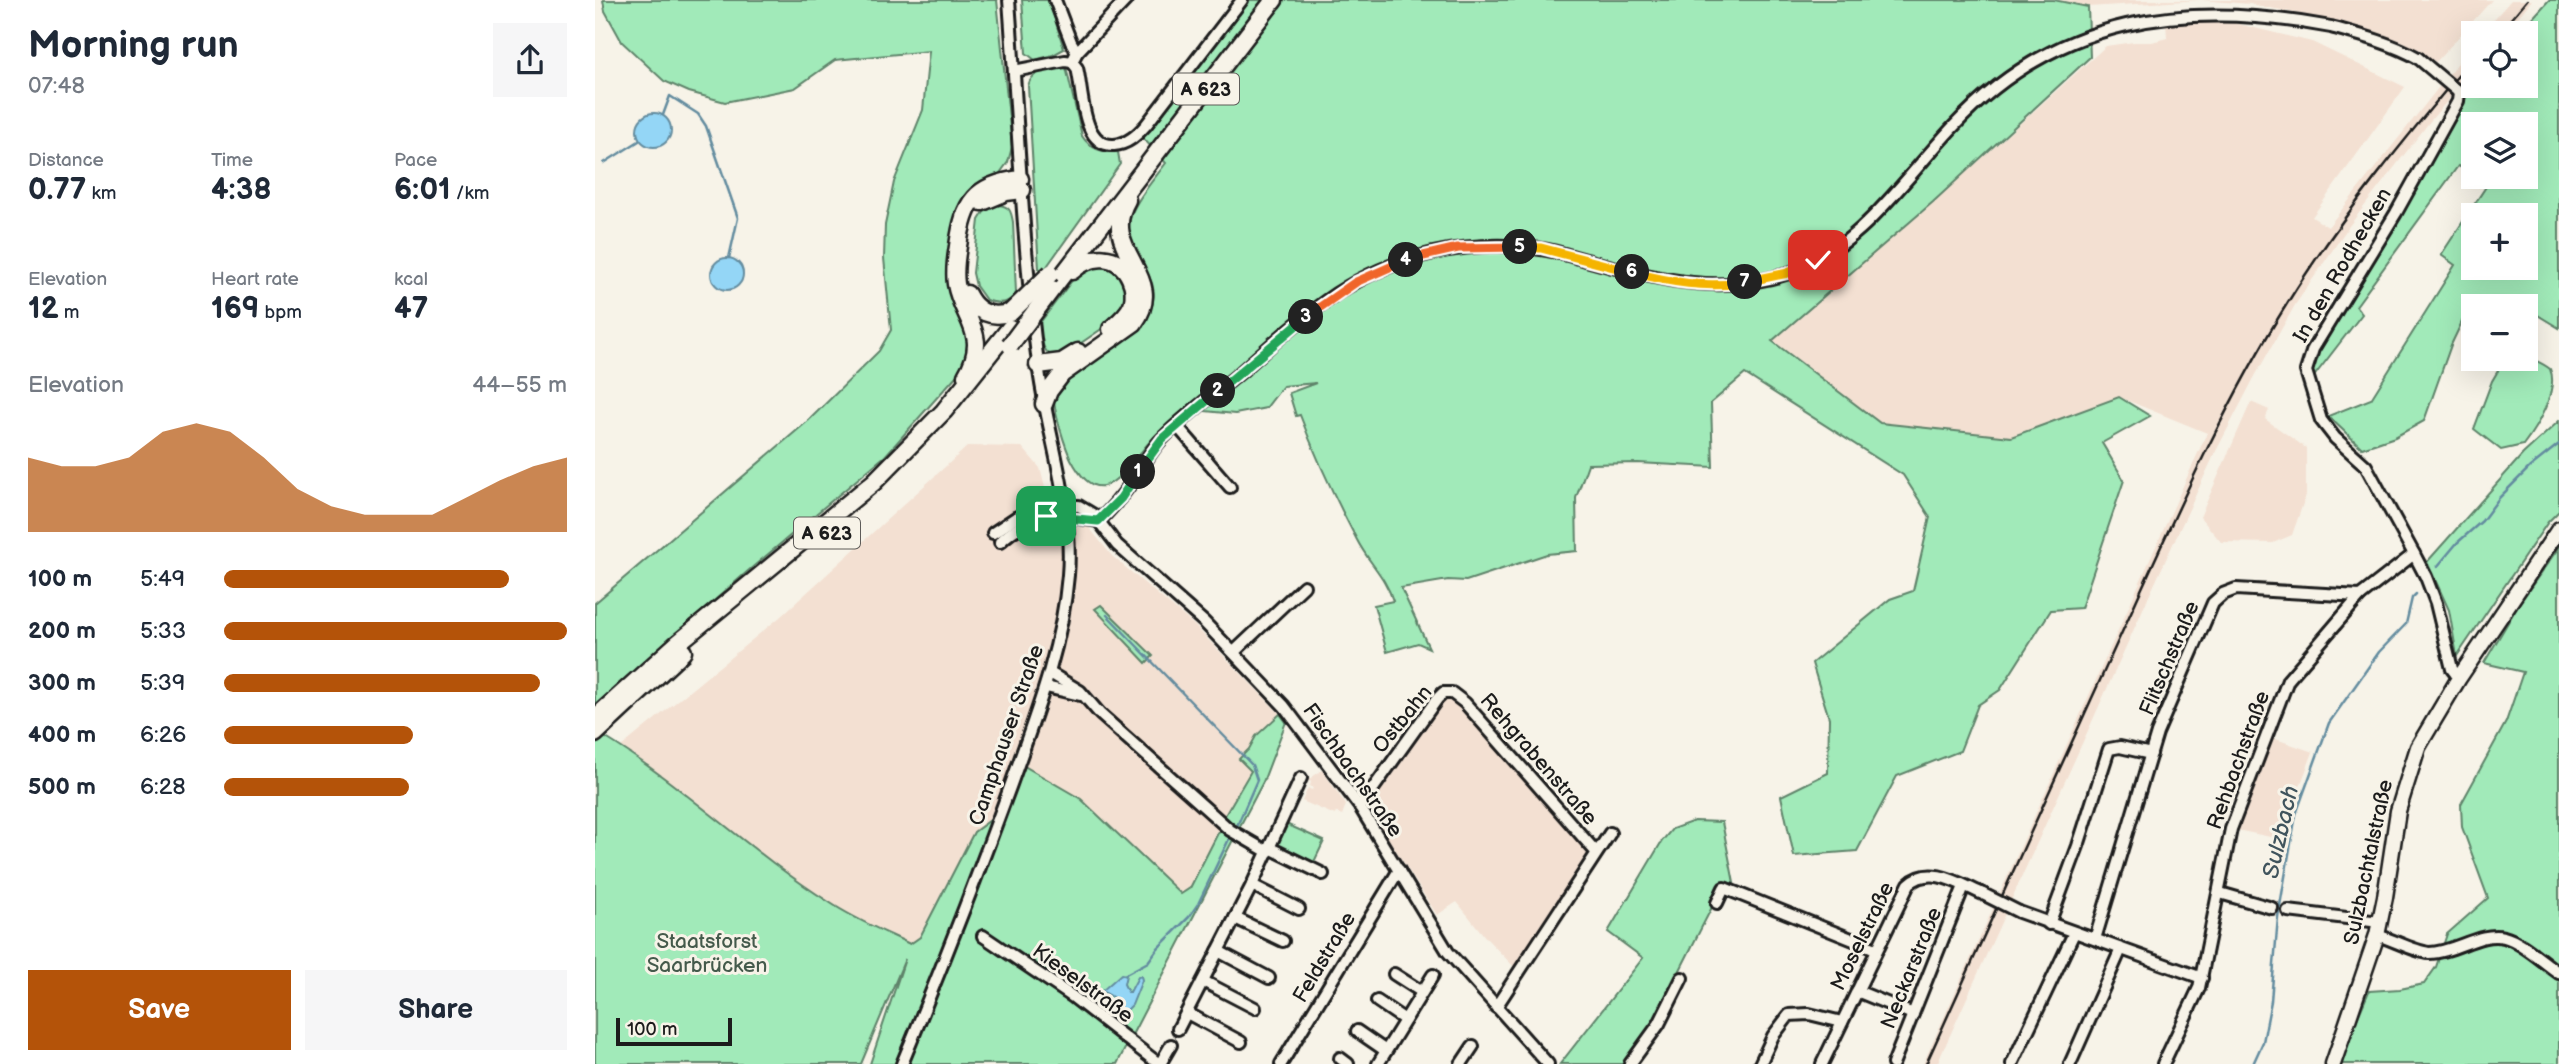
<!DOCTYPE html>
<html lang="en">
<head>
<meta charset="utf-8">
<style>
  :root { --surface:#fff; --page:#f6f6f7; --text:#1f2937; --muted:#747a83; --accent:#b45309 }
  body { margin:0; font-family:"Balsamiq Sans",sans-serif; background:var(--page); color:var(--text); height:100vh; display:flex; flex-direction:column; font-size:26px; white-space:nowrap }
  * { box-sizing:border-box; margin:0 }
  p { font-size:23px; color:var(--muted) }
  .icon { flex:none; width:38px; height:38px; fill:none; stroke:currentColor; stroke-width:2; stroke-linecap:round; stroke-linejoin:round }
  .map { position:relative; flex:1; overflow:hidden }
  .sheet { display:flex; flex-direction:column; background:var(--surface); width:595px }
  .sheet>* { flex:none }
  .buttons { position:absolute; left:1866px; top:21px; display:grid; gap:14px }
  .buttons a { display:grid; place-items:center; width:77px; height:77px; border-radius:0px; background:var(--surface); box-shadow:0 7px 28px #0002; font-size:35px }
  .scale { position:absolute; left:21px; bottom:18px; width:116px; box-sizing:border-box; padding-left:7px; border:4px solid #1c1c1c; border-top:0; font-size:19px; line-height:24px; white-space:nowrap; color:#1c1c1c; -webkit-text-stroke:5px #f7f3e8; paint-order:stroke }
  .pin { position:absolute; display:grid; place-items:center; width:60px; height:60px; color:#fff; margin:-30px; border-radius:14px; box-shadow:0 4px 10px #0006 }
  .km { position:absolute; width:35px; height:35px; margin:-18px; border-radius:50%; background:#222; color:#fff; font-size:19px; line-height:35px; text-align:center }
  .round { display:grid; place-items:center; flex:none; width:74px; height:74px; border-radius:0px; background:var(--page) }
  .head { display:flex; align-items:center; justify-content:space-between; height:119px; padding:0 28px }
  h1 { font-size:38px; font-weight:600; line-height:52px }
  .stats { display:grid; grid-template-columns:repeat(3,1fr); gap:10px; height:119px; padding:7px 28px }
  .stats div { display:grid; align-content:center }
  .stats b { font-size:30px; font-weight:600 }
  .stats small { font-size:19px; font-weight:400 }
  .stats p { font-size:19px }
  .chart { height:196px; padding:14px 28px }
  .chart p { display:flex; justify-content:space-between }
  .chart svg { width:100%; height:126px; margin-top:7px; fill:var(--accent); opacity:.7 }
  .button { display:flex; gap:14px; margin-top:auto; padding:14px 28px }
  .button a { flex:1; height:80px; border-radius:0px; background:var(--accent); color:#fff; font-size:28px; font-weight:600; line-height:80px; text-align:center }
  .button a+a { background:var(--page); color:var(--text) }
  ul { padding:0 28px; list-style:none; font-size:23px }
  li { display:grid; grid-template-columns:112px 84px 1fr; align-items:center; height:52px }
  li i { height:18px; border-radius:9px; background:var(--accent) }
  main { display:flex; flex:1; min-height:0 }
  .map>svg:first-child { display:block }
  .built { fill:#f3e0d2 }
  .green { fill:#a1eab9; stroke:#5e836a; stroke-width:2; fill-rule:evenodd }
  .water { fill:#94d6f6; stroke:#648c9f; stroke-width:2 }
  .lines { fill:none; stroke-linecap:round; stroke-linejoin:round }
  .stream { stroke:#648c9f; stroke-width:2.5 }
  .minor-casing { stroke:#1c1c1c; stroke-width:16 }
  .major-casing { stroke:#1c1c1c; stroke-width:19 }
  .highway-casing { stroke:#1c1c1c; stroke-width:21 }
  .minor { stroke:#f7f3e8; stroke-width:10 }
  .major { stroke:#f7f3e8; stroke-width:14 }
  .highway { stroke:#f7f3e8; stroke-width:16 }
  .rail { stroke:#1c1c1c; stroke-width:2.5 }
  .minor-bridge-casing { stroke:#1c1c1c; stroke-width:16; stroke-linecap:butt }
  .highway-bridge-casing { stroke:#1c1c1c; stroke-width:21; stroke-linecap:butt }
  .minor-bridge { stroke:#f7f3e8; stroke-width:10 }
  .highway-bridge { stroke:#f7f3e8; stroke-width:16 }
  .split-1-casing { stroke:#fff; stroke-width:14 }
  .split-2-casing { stroke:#fff; stroke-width:14 }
  .split-3-casing { stroke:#fff; stroke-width:14 }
  .split-4-casing { stroke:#fff; stroke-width:14 }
  .split-5-casing { stroke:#fff; stroke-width:14 }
  .split-6-casing { stroke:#fff; stroke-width:14 }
  .split-7-casing { stroke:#fff; stroke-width:14 }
  .split-8-casing { stroke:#fff; stroke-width:14 }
  .split-1 { stroke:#22a559; stroke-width:9 }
  .split-2 { stroke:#22a559; stroke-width:9 }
  .split-3 { stroke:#22a559; stroke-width:9 }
  .split-4 { stroke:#f0652b; stroke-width:9 }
  .split-5 { stroke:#f0652b; stroke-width:9 }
  .split-6 { stroke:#f5b400; stroke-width:9 }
  .split-7 { stroke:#f5b400; stroke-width:9 }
  .split-8 { stroke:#f5b400; stroke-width:9 }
  .labels { text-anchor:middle; stroke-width:6; stroke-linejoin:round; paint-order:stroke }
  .shield { fill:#f7f3e8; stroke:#5e5c59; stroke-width:2 }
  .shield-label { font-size:19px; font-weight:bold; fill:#1c1c1c }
  .street-label { font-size:21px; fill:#1c1c1c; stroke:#f7f3e8 }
  .park-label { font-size:21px; fill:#445a4b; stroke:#f7f3e8 }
  .water-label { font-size:23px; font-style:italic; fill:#40545d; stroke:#f7f3e8 }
</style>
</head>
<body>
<main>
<section class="sheet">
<div class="head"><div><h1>Morning run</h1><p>07:48</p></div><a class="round"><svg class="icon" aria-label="share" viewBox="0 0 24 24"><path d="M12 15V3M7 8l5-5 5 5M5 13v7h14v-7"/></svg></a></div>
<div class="stats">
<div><p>Distance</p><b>0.77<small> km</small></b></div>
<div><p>Time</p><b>4:38</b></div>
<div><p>Pace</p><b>6:01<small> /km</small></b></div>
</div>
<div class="stats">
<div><p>Elevation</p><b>12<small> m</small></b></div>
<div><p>Heart rate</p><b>169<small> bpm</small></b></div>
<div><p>kcal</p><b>47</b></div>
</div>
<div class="chart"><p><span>Elevation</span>44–55 m</p>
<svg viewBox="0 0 160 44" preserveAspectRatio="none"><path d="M0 44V18L10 21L20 21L30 18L40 9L50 6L60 9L70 18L80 29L90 35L100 38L110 38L120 38L130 32L140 26L150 21L160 18V44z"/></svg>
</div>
<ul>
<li><b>100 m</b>5:49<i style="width:83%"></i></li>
<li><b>200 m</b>5:33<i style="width:100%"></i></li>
<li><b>300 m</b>5:39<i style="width:92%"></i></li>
<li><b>400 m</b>6:26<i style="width:55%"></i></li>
<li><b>500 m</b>6:28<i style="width:54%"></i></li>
</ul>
<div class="button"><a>Save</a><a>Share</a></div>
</section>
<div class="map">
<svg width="1964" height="1064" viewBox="0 0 1964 1064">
  <rect width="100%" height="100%" fill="#f7f3e8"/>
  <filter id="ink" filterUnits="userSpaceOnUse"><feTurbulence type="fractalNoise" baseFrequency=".0143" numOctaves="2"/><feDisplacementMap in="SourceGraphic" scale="14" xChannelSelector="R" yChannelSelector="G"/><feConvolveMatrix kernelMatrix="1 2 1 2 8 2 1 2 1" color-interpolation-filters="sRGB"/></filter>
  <g filter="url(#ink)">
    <g class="built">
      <path d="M1459,0h438l-56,62 -32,-20 -73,-22 -81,-16 -49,-4 -113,7z"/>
      <path d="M1916,0h21l-27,33h-23z"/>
      <path d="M1618,18l99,24 93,45 -93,130 16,10 145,-183v27l-42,49 -82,106 -54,79 -41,73 -39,75 -72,156 -206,455h-14l284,-631 -88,-36 -108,41 -131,-15 -109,-81 162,-140 173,-156 28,-4h18l15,-4 -1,-16z"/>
      <path d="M1656,402l18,8 -4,9 41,29v47l-14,40 -19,8 -52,-1 -21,-25z"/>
      <path d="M373,446l54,1 18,21 16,64 31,-7 25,31 82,69 86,89 -24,22 -7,13 -10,10 13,12 -28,46 -3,10 -31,62 -9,5 -100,-95 -76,10 -85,128 -9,7 -39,-17 -43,-24 -67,-48 -74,-60 -67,-48 159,-130z"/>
      <path d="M853,697l17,14 129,150 -75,111 -33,-34 -29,-36 -20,13 -70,-110z"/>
      <path d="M1675,737l43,15 -33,87 -43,-9z"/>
      <path d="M727,770l24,35 -4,10 -6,-3 -1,3 -33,-14 6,-13 4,2 1,-2 -3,-2 1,-4 -3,-2z"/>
    </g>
    <g class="green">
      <path d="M8,0h394l15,147 -4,15 -8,11 -32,21 -8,12 -8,35 10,75 8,31 -5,19 -80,90 -137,115 -153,134v-102l214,-183 70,-69 12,-21 -7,-72 1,-33 9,-43 29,-72 6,-59 -94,9 -40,28 -70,14 -36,-10 -25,-11 -42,-39 -17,-31z"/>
      <path d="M427,0h27l15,49 -11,6 -18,5 -9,-7z"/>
      <path d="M652,0h807l34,7 2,50 -157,145 -161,139 108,82 131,14 108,-40 31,19 -48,27 22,37 -43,128 -30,2 -51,80 -22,15 -18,46 -63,25 -40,75 -63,5 -13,-60 47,-23 1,-55 -17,-55 78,-64 23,-8 17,-74 -27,-42 -158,-101 -34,29 2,64 -75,-4 -50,1 -12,34 1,53 -30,3 -81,27 -18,-1 -47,8 28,60 -11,-5 -31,9 -13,-47 19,-4c-7,-24 -25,-39 -36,-61 -21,-40 -41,-82 -57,-125l-4,1 -7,-23 27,-10 -33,3 -17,22 -31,6 -50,-5c-15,13 -31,26 -43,42 -25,30 -45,58 -71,8 -6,-12 -16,-45 -17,-58 0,-5 3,-11 4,-16l80,-56c46,-54 -25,-68 -6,-116 7,-18 23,-35 34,-50l-24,-26z"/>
      <path d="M1954,0h10v328l-28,-17 -6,2v-7l-55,-1 -19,40 -27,76 -29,16 -33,11 -34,-32 43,-17 84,-134 -14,-10 48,-73 -9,-5h45v-53h-52v49l-15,-7 -102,140 6,8 -50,65 -2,-9 6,-21 147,-253 10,-11 52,1v-53h-6zM1878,215h52v53h-52z"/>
      <path d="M471,67l16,69c9,14 20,16 36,16l2,12 -75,105h-6l-11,-183c4,-17 23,-16 38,-19z"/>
      <path d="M403,205c12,1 13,6 15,17l3,71c-6,12 -19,11 -30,7l-10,-14 -3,-13 6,-53 5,-8z"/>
      <path d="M506,263l20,10 9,21 -14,25 -57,39c-17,-2 -18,-19 -20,-34l41,-54z"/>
      <path d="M1930,355c8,5 18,8 25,14 9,21 -13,58 -27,76l-22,5 -27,-21 18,-48 13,-22h20z"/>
      <path d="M1964,421v90l-11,11 -91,134 -8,-46 -22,-48 96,-108z"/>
      <path d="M1964,547v517h-221l31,-73 31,-2 24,-5 12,-17 11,-33 41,-36 -26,-71 -1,-23 45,-82 17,-50 -39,-9 33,-56z"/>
      <path d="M506,605l52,51 -7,7 -51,-54z"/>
      <path d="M685,714l6,8 -23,60 -24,46 -15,-11 27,-46 -12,-12 10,-10 7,-13z"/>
      <path d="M8,736c80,49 147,116 226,166 25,17 54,29 81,42l10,-7 54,-105 31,-23 19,-43 57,33 100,95 9,-6 31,-61 13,11 -117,226h-247l35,-105 -44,105h-266v-320z"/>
      <path d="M1099,821l28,1 12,61h-9c-33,59 -59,123 -98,179l-3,2h-64l83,-106 -35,-26 54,-91 10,-12z"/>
      <path d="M691,824l38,17 -11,23 -38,-18z"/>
    </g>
    <g class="water">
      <circle cx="59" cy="130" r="17"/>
      <circle cx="132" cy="274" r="16"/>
      <path d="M526,974l5,1 -2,9 4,8h2l8,-15 3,-1 1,4 -10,25 -6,6h-4c-9,-15 -4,-11 -20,-20z"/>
    </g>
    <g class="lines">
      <g class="stream">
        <path d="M68,115l7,-19 28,18 8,12 32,92 -9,40"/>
        <path d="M9,163l35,-22"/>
        <path d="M1842,567l20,-24 25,-22 17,-23 31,-31 29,-23"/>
        <path d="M512,615l145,150 5,15 -20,46"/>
        <path d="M529,975l24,-13 10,-14 31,-31 9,-13 32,-67"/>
        <path d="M1658,1064l10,-22 8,-41 7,-84 18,-103 33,-91 50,-71 27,-28 6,-26 4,-4"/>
      </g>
      <defs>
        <g id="minor">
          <path d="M460,0l16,42 6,10"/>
          <path d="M477,62l5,6c6,22 4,79 37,77 14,-1 23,-10 32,-20l96,-125"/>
          <path d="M477,62l5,-10 49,-52"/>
          <path d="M419,71l51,-10 7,1"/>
          <path d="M1861,90l3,3 -1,8 -62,112 -83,136 -7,22 15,49 14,18 31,28 48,88 12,23 10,26 16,66 7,9"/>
          <path d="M582,426l53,61"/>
          <path d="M504,521c11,-11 21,-22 30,-35 11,-14 18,-30 30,-44 24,-26 55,-47 82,-70 30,-27 61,-55 95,-78 59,-39 135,-56 205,-45 15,2 30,7 45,11 69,18 132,37 203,13 72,-25 114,-93 164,-146 104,-112 234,-127 378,-100 29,8 60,16 87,31"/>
          <path d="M398,533l24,-16 33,-11h29l15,9 23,30 87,77 80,84 76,101 88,145 100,112"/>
          <path d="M405,542c33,-31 56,-28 99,-21"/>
          <path d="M639,652l70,-66"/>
          <path d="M455,673l30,18 20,23 130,116 38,22"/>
          <path d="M451,687l34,8"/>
          <path d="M765,807l77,-108 6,-6h9l13,10 131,149"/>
          <path d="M675,848l53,26"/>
          <path d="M657,885l47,24"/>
          <path d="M1625,893l52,15"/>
          <path d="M1122,903l7,-15 152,61"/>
          <path d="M1693,911l92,11"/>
          <path d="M1424,912l183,66"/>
          <path d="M640,918l48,23"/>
          <path d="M1454,924l29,-78 31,-97 11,-2 31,7"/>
          <path d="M1782,935c14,4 39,17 52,18 25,0 51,-22 75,-16 17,4 40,26 55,36"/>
          <path d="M388,936l90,61 86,67"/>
          <path d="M1500,939l62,-206 56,-130 10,-9 13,-5 124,7"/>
          <path d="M623,951l51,27"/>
          <path d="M799,974l28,18"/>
          <path d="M608,981l52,27"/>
          <path d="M1262,991l56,23"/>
          <path d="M782,1001l28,19"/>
          <path d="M901,1007l114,-174"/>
          <path d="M592,1013l54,29"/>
          <path d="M583,1029l74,-144 49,-107"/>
          <path d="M762,1031l29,20"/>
          <path d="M745,1058l8,6"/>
          <path d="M307,1064c38,-92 74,-184 108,-277 25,-70 52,-138 58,-212 6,-71 -22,-143 -30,-212 -16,-121 -20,-242 -29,-363"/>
          <path d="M565,1064l11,-19"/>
          <path d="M686,1064l118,-194"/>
          <path d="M783,1064l55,-89"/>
          <path d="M866,1064l12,-18"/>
          <path d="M1035,1064l29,-40 23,-46"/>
          <path d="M1165,1064l13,-28 16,-21 20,-1 33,8"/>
          <path d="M1227,1064l87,-180c21,-20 51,0 74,10"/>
          <path d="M1298,1064l71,-178"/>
          <path d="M1417,1064l62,-131"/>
          <path d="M1475,1064l51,-115"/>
          <path d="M1568,1064l36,-76 32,-159 57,-149 72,-84 54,-42"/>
        </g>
        <path id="major" d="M1738,1064l44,-129 8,-38 13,-86 20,-64 41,-69 100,-149"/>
        <g id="highway">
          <path d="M387,202l24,-10 16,-2"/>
          <path d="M477,271c19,-17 46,-19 58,7 4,9 5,18 2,27 -4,10 -13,17 -21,24"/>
          <path d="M457,289l222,-289"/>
          <path d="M372,294c9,18 25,25 44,18"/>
          <path d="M443,365l24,-3 16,-10"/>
          <path d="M371,376c25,-42 -4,-57 -10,-92 -2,-13 0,-26 2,-38 6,-44 17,-61 62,-67"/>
          <path d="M449,404l5,-13 13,-17 72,-51c35,-47 -36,-73 -7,-123"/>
          <path d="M0,718l83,-75 196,-161 70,-71 66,-83"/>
          <path d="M0,734l88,-82"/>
        </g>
      </defs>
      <use href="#minor" class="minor-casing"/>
      <use href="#major" class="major-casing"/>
      <use href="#highway" class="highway-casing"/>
      <use href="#minor" class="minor"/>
      <use href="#major" class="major"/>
      <use href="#highway" class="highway"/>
      <g class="rail">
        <path d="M1904,33l28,-33"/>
        <path d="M1331,1064c63,-140 127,-281 191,-421 52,-114 104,-234 171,-341 54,-87 119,-166 185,-244"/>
      </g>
      <defs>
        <g id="minor-bridge">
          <path d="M1823,58l38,32"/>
          <path d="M1388,894l36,18"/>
        </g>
        <g id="highway-bridge">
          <path d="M416,312l40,-39"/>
          <path d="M415,345l42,-56"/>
        </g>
      </defs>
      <use href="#minor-bridge" class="minor-bridge-casing"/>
      <use href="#highway-bridge" class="highway-bridge-casing"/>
      <use href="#minor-bridge" class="minor-bridge"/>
      <use href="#highway-bridge" class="highway-bridge"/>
    </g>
  </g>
  <g class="lines" filter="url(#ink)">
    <defs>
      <path id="split-1" d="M451,516l52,5 23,-23 17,-26"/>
      <path id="split-2" d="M543,472l24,-33 56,-48"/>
      <path id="split-3" d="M623,391l88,-74"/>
      <path id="split-4" d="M711,317l50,-35 50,-22"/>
      <path id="split-5" d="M811,260l52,-12 62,-1"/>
      <path id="split-6" d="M925,247l21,1 91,24"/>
      <path id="split-7" d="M1037,272c37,10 75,17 113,10"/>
      <path id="split-8" d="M1150,282l43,-9 30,-13"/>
    </defs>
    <use href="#split-1" class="split-1-casing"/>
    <use href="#split-2" class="split-2-casing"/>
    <use href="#split-3" class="split-3-casing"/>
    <use href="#split-4" class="split-4-casing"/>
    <use href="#split-5" class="split-5-casing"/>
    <use href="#split-6" class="split-6-casing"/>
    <use href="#split-7" class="split-7-casing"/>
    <use href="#split-8" class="split-8-casing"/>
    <use href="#split-1" class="split-1"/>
    <use href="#split-2" class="split-2"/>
    <use href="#split-3" class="split-3"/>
    <use href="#split-4" class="split-4"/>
    <use href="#split-5" class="split-5"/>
    <use href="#split-6" class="split-6"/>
    <use href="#split-7" class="split-7"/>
    <use href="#split-8" class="split-8"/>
  </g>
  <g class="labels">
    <g class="shield">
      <rect x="578" y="73.5" width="66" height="31" rx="5"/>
      <rect x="199" y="517.5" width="66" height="31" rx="5"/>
    </g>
    <g class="shield-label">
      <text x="611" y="96">A 623</text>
      <text x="232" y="540">A 623</text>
    </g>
    <g class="street-label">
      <text transform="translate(1747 265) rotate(-60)" y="7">In den Rodhecken</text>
      <text transform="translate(1574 658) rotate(-67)" y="7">Flitschstraße</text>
      <text transform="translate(807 719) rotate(-51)" y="7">Ostbahn</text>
      <text transform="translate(411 735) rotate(-71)" y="7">Camphauser Straße</text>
      <text transform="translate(944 759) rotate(49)" y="7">Rehgrabenstraße</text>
      <text transform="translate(1643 760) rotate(-70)" y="7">Rehbachstraße</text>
      <text transform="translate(758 770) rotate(55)" y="7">Fischbachstraße</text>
      <text transform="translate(1773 862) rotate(-78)" y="7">Sulzbachtalstraße</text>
      <text transform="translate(1267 936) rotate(-64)" y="7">Moselstraße</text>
      <text transform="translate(729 957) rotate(-59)" y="7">Feldstraße</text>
      <text transform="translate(1316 968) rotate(-68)" y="7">Neckarstraße</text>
      <text transform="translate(488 983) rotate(36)" y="7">Kieselstraße</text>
    </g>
    <g class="park-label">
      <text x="112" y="948">Staatsforst<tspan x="112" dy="24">Saarbrücken</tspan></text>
    </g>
    <g class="water-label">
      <text transform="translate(1685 832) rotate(-77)" y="8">Sulzbach</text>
    </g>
  </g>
</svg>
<div class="buttons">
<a><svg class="icon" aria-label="locate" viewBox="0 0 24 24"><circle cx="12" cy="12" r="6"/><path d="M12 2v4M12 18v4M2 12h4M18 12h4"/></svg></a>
<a><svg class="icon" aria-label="layers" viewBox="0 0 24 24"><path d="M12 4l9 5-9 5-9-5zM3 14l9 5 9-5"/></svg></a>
<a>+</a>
<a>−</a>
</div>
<div class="scale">100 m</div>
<div class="pin" style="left:451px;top:516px;background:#1e9e55"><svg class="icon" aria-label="arrive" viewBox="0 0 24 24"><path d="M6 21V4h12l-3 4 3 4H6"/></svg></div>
<div class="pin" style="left:1223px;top:260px;background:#d93025"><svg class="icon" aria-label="check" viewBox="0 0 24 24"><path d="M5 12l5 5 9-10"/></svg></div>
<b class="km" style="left:543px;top:472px">1</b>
<b class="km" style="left:623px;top:391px">2</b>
<b class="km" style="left:711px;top:317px">3</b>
<b class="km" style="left:811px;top:260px">4</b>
<b class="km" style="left:925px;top:247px">5</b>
<b class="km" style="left:1037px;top:272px">6</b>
<b class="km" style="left:1150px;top:282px">7</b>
</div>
</main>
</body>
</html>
